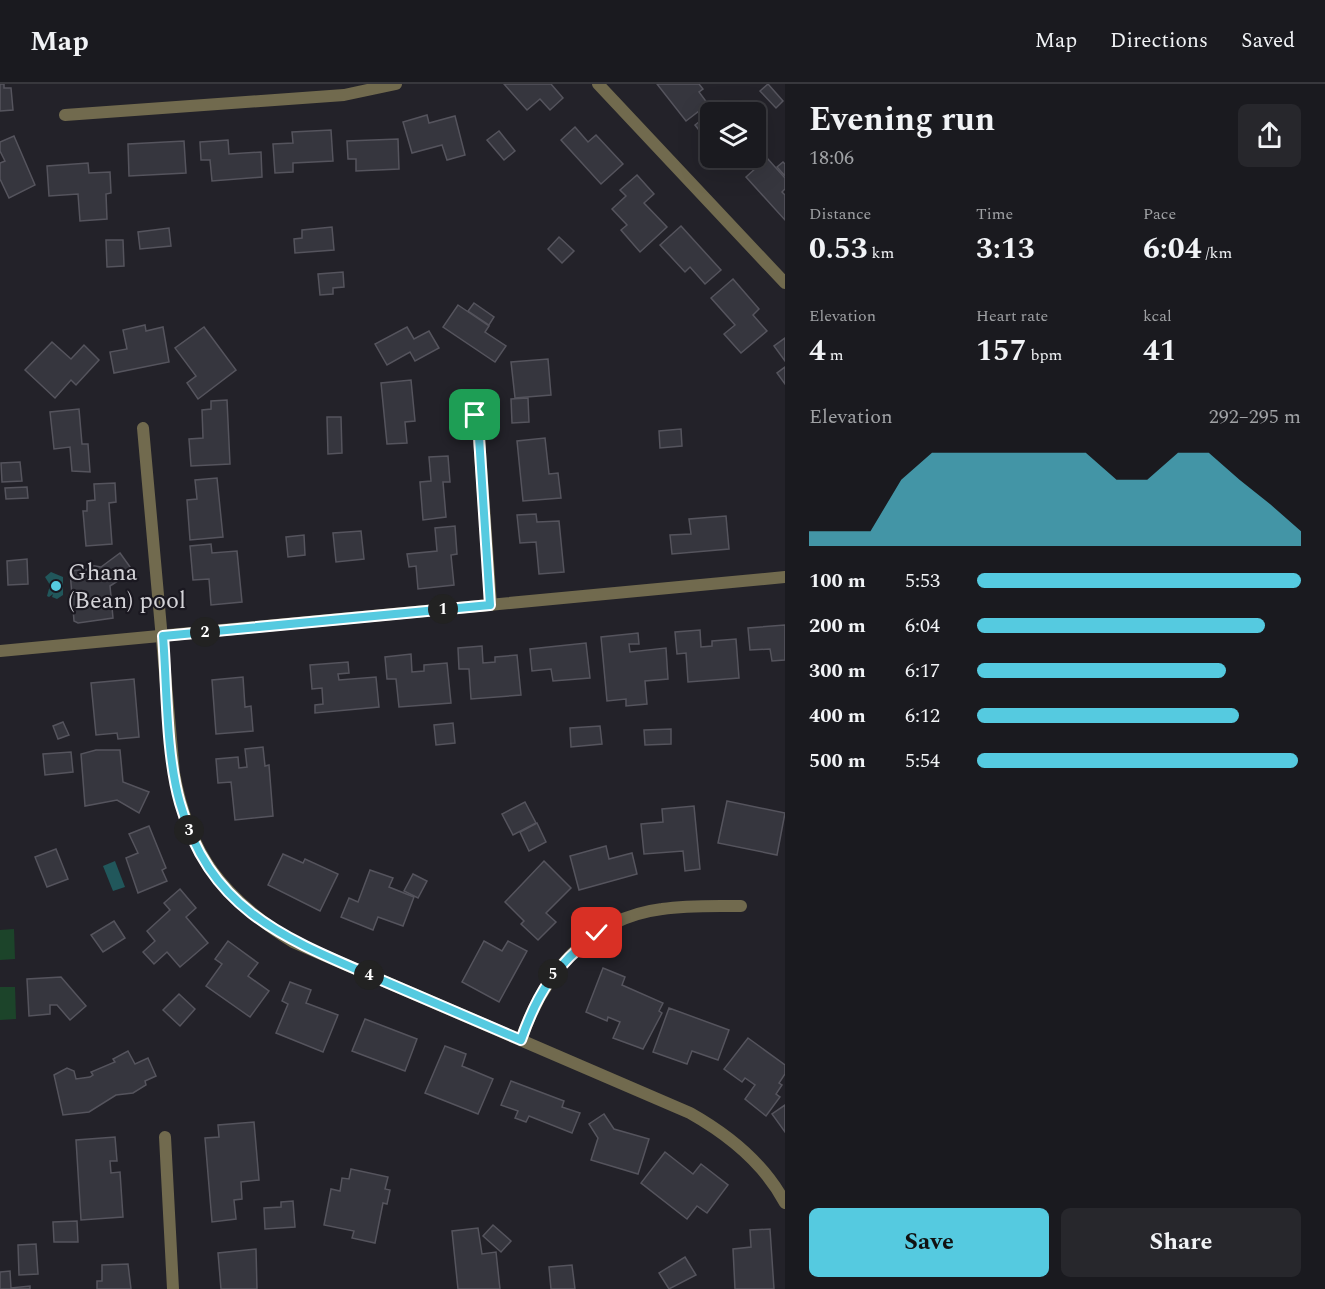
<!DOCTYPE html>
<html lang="en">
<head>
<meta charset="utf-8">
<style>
  :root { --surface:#1a1a1f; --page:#27272c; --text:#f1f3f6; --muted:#9fa1a4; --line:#38383d; --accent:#55cae0 }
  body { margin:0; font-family:Spectral,serif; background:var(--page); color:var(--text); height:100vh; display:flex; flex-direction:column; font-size:22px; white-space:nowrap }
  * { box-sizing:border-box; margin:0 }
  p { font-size:20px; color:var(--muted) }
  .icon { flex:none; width:33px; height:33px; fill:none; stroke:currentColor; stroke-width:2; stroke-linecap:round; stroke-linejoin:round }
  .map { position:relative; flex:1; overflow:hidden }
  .panel { display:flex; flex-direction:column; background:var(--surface); width:540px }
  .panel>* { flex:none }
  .controls { position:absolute; left:700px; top:18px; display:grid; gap:12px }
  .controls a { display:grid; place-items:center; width:66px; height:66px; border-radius:9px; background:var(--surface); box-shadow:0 6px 24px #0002,0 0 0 2px var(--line); font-size:30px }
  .pin { position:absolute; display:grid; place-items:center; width:51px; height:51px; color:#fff; margin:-26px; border-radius:12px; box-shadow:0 3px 9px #0006 }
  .km { position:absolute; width:30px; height:30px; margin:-15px; border-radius:50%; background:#222; color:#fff; font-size:16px; line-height:30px; text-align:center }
  .round { display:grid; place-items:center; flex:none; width:63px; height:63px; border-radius:9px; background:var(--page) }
  .overview { display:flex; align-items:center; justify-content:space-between; height:102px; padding:0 24px }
  h1 { font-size:33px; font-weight:700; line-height:45px }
  .metrics { display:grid; grid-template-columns:repeat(3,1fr); gap:9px; height:102px; padding:6px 24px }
  .metrics div { display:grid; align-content:center }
  .metrics b { font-size:30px; font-weight:700 }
  .metrics small { font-size:16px; font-weight:400 }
  .metrics p { font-size:16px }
  .chart { height:168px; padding:12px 24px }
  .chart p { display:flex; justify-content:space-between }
  .chart svg { width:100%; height:108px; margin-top:6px; fill:var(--accent); opacity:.7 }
  .cta { display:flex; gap:12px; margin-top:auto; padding:12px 24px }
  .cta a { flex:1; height:69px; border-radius:9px; background:var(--accent); color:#111; font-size:24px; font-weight:700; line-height:69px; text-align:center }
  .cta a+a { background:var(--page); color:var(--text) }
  ul { padding:0 24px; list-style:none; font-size:20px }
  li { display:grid; grid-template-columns:96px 72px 1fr; align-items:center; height:45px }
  li i { height:15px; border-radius:8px; background:var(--accent) }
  header { display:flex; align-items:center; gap:36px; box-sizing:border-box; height:84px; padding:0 30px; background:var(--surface); border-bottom:2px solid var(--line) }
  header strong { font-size:28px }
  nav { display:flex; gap:33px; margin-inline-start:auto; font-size:21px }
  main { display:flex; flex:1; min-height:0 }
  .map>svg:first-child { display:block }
  .green { fill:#1c442a }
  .water { fill:#21575b }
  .building { fill:#36363e; stroke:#55545d; stroke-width:1.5 }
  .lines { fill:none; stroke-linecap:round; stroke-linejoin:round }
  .minor { stroke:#716a4e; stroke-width:12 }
  .route-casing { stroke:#fff; stroke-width:12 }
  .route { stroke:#55cae0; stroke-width:8 }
  .poi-dot { fill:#55cae0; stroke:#1a1820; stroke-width:2 }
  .labels { text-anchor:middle; stroke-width:4.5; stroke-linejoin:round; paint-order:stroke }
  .poi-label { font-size:24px; fill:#d4d3d8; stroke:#1a1820; text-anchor:start }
</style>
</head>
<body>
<header>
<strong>Map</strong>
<nav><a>Map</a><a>Directions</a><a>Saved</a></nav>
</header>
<main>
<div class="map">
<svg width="785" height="1205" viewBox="0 0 785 1205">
  <rect width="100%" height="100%" fill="#232229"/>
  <g class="green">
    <path d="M14,845l1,30 -15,1v-30z"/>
    <path d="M0,903h15l1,32 -16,1z"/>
  </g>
  <g class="water">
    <path d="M51,488l12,5v18l-6,4 -5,-2 1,-3 -4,3 -2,-1 3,-11 -5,-8z"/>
    <path d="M115,777l10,26 -12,4 -10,-25z"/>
  </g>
  <g class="building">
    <path d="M0,0h4v4h7l2,22 -13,1z"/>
    <path d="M504,0h47l12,14 -13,12 -10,-11 -13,11z"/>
    <path d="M657,0h42l4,5 -4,3 9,12 -22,17z"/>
    <path d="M768,0l15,17 -7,7 -16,-17z"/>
    <path d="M720,21l6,7h-15v33l-16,-20z"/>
    <path d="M427,31l2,8 26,-7 10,39 -18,5 -5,-15 -30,8 -9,-31z"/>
    <path d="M575,43l13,15 8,-7 27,29 -22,20 -40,-44z"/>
    <path d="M331,46l2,31 -40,2v9l-18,1 -2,-29 20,-1 -1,-11z"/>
    <path d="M499,47l16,20 -11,9 -17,-20z"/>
    <path d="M14,52l21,49 -26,13 -9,-19v-16l5,-2 -5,-10v-9z"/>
    <path d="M398,55l1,30 -43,2v-12h-8l-1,-18z"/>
    <path d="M228,56l1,14 32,-2 1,25 -50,4 -2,-21h-9l-1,-18z"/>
    <path d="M184,57l2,32 -57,3 -1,-32z"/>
    <path d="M735,74h15l-9,7z"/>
    <path d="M767,74l18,20v11l-3,3 3,3v25l-39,-43z"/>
    <path d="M783,78l2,2v12l-8,-9z"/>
    <path d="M88,79l1,10 21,-1 1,21 -5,1 1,25 -27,2 -2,-27 -29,2 -2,-30z"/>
    <path d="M637,91l17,19 -10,9 23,24 -27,25 -19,-22 6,-5 -15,-16 14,-13 -6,-6z"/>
    <path d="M681,142l40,44 -16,14 -15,-17 -5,5 -25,-27z"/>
    <path d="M332,143l2,23 -39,3 -1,-14 8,-1v-8z"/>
    <path d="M169,144l2,18 -31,3 -2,-17z"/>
    <path d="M559,153l15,14 -12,12 -14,-14z"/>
    <path d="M106,156h17l1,26 -17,1z"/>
    <path d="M343,188l1,15 -11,1v6l-13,1 -2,-21z"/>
    <path d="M733,195l26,30 -6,6 14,16 -26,22 -17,-19 11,-9 -24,-27z"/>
    <path d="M474,219l20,14 -5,8 -21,-14z"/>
    <path d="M458,221l31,21 -4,6 21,14 -11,16 -52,-35z"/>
    <path d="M145,241l1,6 17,-4 6,35 -55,11 -4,-21 17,-3 -4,-19z"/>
    <path d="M204,243l32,43 -38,29 -11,-16 9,-7 -21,-28z"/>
    <path d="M407,243l7,12 15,-8 10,17 -24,13 -5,-9 -23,13 -12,-21z"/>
    <path d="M785,254v23l-11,-15z"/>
    <path d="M52,258l19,17 13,-14 15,15 -23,25 -5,-5 -16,18 -30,-28z"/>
    <path d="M548,275l3,36 -36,3 -4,-36z"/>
    <path d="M785,283v17l-8,-11z"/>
    <path d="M411,296l4,41 -10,1 2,21 -20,1 -6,-61z"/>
    <path d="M528,314l1,24 -17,1 -1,-24z"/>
    <path d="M227,316l3,64 -39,2 -2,-27 14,-1 -1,-28 9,-1v-8z"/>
    <path d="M79,325l3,35h6l2,28 -18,-1 -2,-24 -16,2 -4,-37z"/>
    <path d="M327,333h14l1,36 -14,1z"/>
    <path d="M681,345l1,17 -22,2 -1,-17z"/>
    <path d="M545,354l4,36 9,-1 3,25 -38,3 -6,-60z"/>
    <path d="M448,372l2,26h-7l3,35 -23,3 -3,-38 11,-1 -2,-24z"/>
    <path d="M20,378l2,19 -20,1 -1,-19z"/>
    <path d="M217,394l6,59 -33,3 -3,-40 10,-1 -2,-19z"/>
    <path d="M115,399l1,19 -7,1 3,41 -26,2 -3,-35h4v-10l8,-1 -1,-16z"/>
    <path d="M27,403l1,11 -22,1 -1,-11z"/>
    <path d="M536,430l1,8 22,-1 5,51 -25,2 -3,-32 -16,1 -3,-28z"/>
    <path d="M726,432l3,33 -57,5 -2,-19 21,-1 -2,-15z"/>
    <path d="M455,442l2,28 -6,1 3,30 -36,4 -2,-23 -7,1 -2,-13 30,-3 -2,-23z"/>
    <path d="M361,447l3,28 -28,3 -3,-29z"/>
    <path d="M304,451l1,20 -17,2 -2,-20z"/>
    <path d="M211,460l1,9 25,-2 5,51 -31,3 -2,-26 -16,1 -3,-34z"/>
    <path d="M120,469l13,18 -23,15 3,32 -35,5 -4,-2 -4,-50 20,-2 -1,-4 12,2z"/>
    <path d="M27,475l1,25 -20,1 -1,-24z"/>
    <path d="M785,541v35l-13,1 -2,-12 -20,1 -2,-22z"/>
    <path d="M700,546l1,17 11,-1v-5l24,-2 3,39 -51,4 -2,-29 -9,1 -2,-22z"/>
    <path d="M638,549l1,11h-10l1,8 36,-4 2,31 -23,2 2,23 -21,2v-7l-19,2 -6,-64z"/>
    <path d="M586,559l4,35 -37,3 -2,-12 -19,2 -2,-22z"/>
    <path d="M482,562l1,17 12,-1v-5l22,-2 4,40 -50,4 -2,-30h-10l-1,-21z"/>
    <path d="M411,570l1,18 12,-1v-6l23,-2 4,40 -52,4 -3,-28h-9l-2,-22z"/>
    <path d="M348,578l1,11 -11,1 1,6 37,-3 3,30 -64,6v-8l8,-1 -1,-16 -10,1 -2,-24z"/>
    <path d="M243,593l2,30 6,-1 2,25 -37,3 -4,-54z"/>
    <path d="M134,595l5,58 -21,2 -1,-6 -21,2 -5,-52z"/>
    <path d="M63,638l6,13 -11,4 -5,-13z"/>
    <path d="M453,639l2,20 -19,2 -2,-20z"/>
    <path d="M600,642l2,18 -31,3 -1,-19z"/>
    <path d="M671,645v15l-26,1 -1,-15z"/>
    <path d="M263,663l2,19 4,-1 4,51 -38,4 -4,-38 -13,1 -2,-24 22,-2 1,11 8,-1 -2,-18z"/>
    <path d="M120,666l3,32 26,10 -10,21 -22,-13 -32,6 -4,-52 15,-4z"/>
    <path d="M71,668l2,20 -28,3 -2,-21z"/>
    <path d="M727,717l58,12 -8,42 -59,-12z"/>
    <path d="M525,718l11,21 -23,12 -11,-21z"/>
    <path d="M694,722l6,63 -15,2 -2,-20 -39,3 -3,-30 22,-2 -1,-13z"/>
    <path d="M537,739l9,19 -17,9 -9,-19z"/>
    <path d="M149,742l17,42 -4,2 5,11 -29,12 -12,-35 12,-5 -9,-19z"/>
    <path d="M606,762l3,13 23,-6 5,21 -58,16 -9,-34z"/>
    <path d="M56,765l12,30 -21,8 -12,-30z"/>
    <path d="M283,770l20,9 2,-4 33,15 -18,37 -52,-26z"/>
    <path d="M544,777l27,27 -25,25 10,9 -18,18 -17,-16 3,-3 -19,-19z"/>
    <path d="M370,786l23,8 -4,9 25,10 -11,29 -25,-9 -5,13 -32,-13 8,-19 9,4z"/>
    <path d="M413,790l14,7 -9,17 -14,-7z"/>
    <path d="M180,805l16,19 -10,9 22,26 -28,24 -13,-15 -13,12 -11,-12 12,-11 -8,-10 23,-21 -6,-7z"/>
    <path d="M114,837l11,17 -22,14 -12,-17z"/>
    <path d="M228,857l30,22 -10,13 21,15 -19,26 -44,-31 16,-22 -7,-5z"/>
    <path d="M484,857l18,10 6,-10 19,10 -28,51 -37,-20z"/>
    <path d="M603,884l22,9 -3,8 41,18 -4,8 3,2 -19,36 -30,-11 7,-16 -12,-5 -1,4 -21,-9z"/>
    <path d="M61,893l25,29 -16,14 -13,-15h-7v9l-21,2 -2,-37z"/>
    <path d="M290,898l21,8 -5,13 32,12 -15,37 -47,-19 12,-29 -6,-3z"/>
    <path d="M179,910l16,15 -15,17 -17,-16z"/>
    <path d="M669,924l60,22 -11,30 -26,-9 -5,13 -34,-12z"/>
    <path d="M365,935l52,20 -12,32 -53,-20z"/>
    <path d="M748,954l37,27v9l-6,9 3,2 -6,9 4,3 -14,19 -21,-17 10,-14 -10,-7 -3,4 -18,-13z"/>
    <path d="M445,962l21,8 -4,12 31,13 -15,35 -53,-21z"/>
    <path d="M128,967l7,13 13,-6 8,18 -11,5 1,4 -13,8 -17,2 -27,17 -26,3 -9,-40 13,-7 7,3 2,8 14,-2 3,-2 -2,-3 24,-10 -2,-3z"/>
    <path d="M511,997l53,20 -2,6 18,6 -8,20 -43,-17 -3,6 -11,-4 3,-7 -17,-6z"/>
    <path d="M785,1021v27l-13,-18z"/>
    <path d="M604,1030l10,15 35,10 -11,35 -47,-14 7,-22 -9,-14z"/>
    <path d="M254,1038l5,58 -18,2 1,17 -8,1 2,19 -24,3 -7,-84 14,-1 -1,-12z"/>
    <path d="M115,1053l2,24h-7l1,12 9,-1 3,45 -42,3 -5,-80z"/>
    <path d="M665,1068l28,22 8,-10 27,21 -21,28 -10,-7 -10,13 -46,-36z"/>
    <path d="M351,1085l37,8 -3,12 5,1 -3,14 -4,-1 -8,40 -23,-5 2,-7 -30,-6 7,-36 9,2 2,-13 7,1z"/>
    <path d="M293,1117l2,26 -30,2 -1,-21 17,-1v-5z"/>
    <path d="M77,1137l1,21h-24l-1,-20z"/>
    <path d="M493,1141l18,16 -10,11 -18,-16z"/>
    <path d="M478,1144l4,26 14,-2 4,37h-42l-6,-58z"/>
    <path d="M770,1145l4,60h-39l-2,-40 18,-2 -1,-17z"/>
    <path d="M36,1160l2,30 -19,1 -1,-30z"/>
    <path d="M256,1165l1,40h-36l-3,-36z"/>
    <path d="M685,1173l11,18 -27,14 -10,-16z"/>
    <path d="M128,1180l3,25h-34v-8h5v-16z"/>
    <path d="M572,1181l3,24h-24l-2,-22z"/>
    <path d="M10,1187l1,17 19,-2v3h-30v-17z"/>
  </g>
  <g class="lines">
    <g class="minor">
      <path d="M598,0l187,199"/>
      <path d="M65,31l279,-20 52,-11"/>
      <path d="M465,311l10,20 4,22 12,168"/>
      <path d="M143,344l31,345c15,82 49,125 119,169l397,171c39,22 74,50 95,90"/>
      <path d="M0,567l785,-74"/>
      <path d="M521,956c22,-65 68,-122 141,-131 26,-4 52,-3 79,-3"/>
      <path d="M165,1053l8,152"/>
    </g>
  </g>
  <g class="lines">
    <defs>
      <path id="route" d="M475,331l4,22 11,168 -327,31c4,51 3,118 17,167 30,108 106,136 199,176 47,20 95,41 142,61 17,-49 35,-75 76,-107"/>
    </defs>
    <use href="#route" class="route-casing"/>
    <use href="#route" class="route"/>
  </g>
  <circle class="poi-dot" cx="56" cy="502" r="6"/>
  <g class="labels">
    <g class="poi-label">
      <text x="68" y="496">Ghana<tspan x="68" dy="28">(Bean) pool</tspan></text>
    </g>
  </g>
</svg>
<div class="controls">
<a><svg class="icon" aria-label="layers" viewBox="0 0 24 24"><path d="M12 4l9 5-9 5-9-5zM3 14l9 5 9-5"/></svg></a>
</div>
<div class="pin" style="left:475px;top:331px;background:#1e9e55"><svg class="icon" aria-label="arrive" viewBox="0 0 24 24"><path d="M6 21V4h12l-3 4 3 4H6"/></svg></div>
<div class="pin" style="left:597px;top:849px;background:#d93025"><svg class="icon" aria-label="check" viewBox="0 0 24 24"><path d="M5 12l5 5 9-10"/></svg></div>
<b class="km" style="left:443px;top:525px">1</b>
<b class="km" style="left:205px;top:548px">2</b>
<b class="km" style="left:189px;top:746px">3</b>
<b class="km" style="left:369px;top:891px">4</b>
<b class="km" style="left:553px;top:890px">5</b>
</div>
<section class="panel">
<div class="overview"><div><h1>Evening run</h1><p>18:06</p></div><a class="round"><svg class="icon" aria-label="share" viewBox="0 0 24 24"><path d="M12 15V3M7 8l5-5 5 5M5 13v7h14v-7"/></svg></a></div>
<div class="metrics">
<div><p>Distance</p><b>0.53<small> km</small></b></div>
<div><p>Time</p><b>3:13</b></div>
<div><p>Pace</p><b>6:04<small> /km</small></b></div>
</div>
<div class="metrics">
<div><p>Elevation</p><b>4<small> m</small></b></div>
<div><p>Heart rate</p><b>157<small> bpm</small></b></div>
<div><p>kcal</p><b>41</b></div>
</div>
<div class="chart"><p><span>Elevation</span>292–295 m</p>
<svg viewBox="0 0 160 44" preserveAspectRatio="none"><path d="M0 44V38L10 38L20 38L30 17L40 6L50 6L60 6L70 6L80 6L90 6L100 17L110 17L120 6L130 6L140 17L150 27L160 38V44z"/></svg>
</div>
<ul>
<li><b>100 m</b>5:53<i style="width:100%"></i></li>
<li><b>200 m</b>6:04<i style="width:89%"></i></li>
<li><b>300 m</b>6:17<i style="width:77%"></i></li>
<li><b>400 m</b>6:12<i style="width:81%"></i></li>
<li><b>500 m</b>5:54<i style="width:99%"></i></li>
</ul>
<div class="cta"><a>Save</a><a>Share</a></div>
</section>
</main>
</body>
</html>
